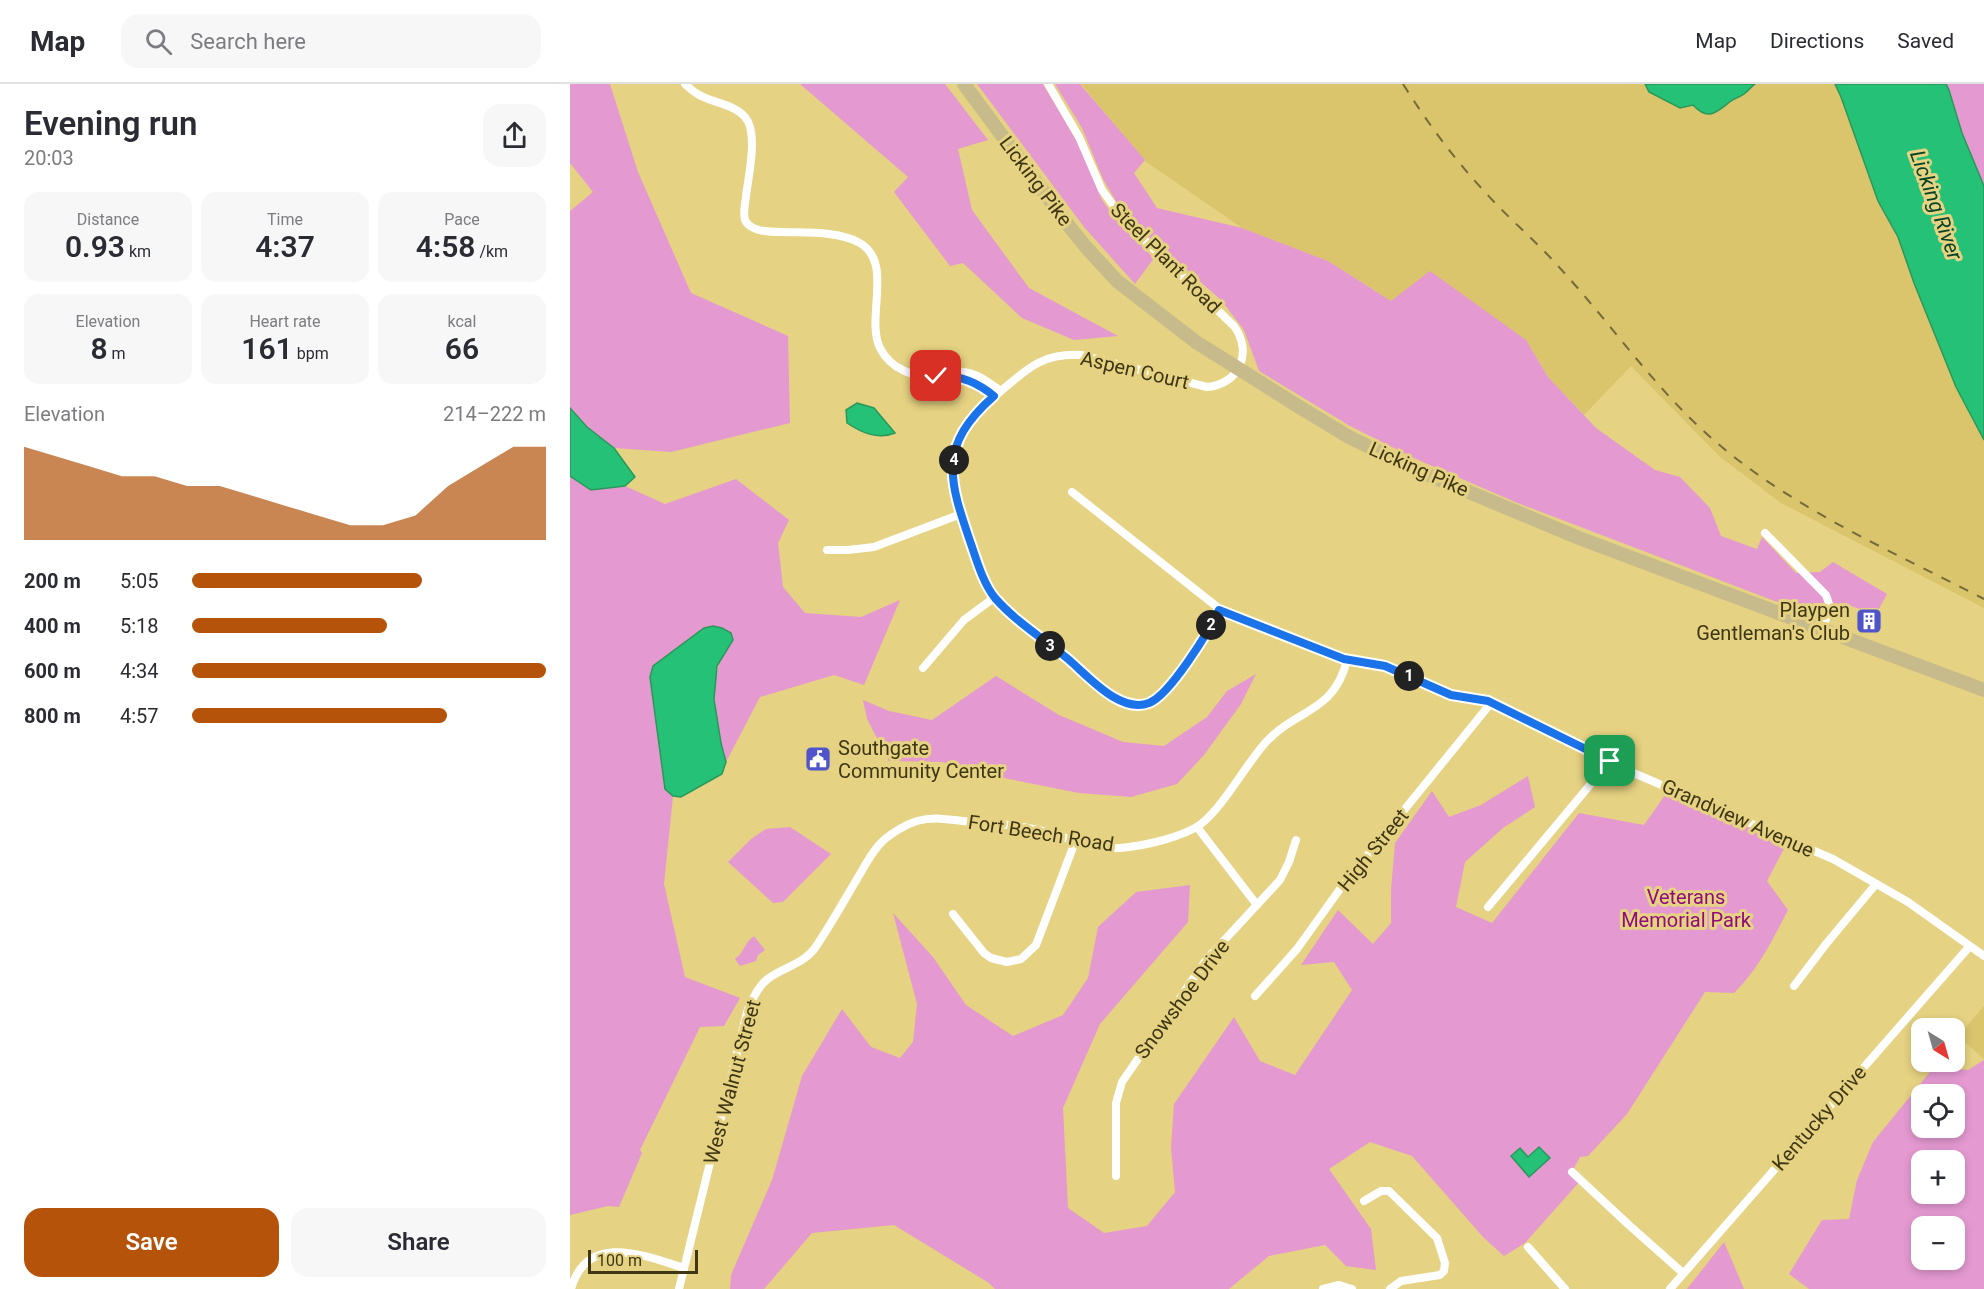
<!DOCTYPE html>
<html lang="en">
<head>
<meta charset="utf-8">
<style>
  :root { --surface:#fff; --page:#f7f7f7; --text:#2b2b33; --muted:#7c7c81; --line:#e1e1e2; --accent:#b45309 }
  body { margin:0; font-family:Roboto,sans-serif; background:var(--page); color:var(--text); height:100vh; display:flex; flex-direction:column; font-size:22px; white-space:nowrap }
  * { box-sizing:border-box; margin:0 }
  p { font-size:20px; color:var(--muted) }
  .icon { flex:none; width:33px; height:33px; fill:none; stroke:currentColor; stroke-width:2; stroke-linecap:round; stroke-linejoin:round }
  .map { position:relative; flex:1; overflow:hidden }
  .sheet { display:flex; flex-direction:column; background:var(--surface); width:570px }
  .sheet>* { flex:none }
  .needle { width:39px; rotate:143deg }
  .fabs { position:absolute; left:1341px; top:934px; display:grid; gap:12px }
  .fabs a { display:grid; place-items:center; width:54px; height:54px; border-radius:12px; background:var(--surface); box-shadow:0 3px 9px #0003; font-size:30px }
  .scale { position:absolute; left:18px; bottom:15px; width:110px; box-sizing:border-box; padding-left:6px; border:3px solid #3e3615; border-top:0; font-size:16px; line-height:21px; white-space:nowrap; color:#3e3615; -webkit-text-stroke:4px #e5d282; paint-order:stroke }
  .pin { position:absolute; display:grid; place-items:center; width:51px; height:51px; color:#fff; margin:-26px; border-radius:12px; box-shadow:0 3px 9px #0006 }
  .km { position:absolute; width:30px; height:30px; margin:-15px; border-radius:50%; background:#222; color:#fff; font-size:16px; line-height:30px; text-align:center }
  .round { display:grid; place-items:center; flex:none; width:63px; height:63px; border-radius:18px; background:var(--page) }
  .head { display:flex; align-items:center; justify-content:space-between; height:102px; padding:0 24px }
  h1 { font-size:33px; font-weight:600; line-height:45px }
  .figures { display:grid; grid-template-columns:repeat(3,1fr); gap:9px; height:102px; padding:6px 24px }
  .figures div { display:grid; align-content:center; border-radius:15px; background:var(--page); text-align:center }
  .figures b { font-size:30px; font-weight:600 }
  .figures small { font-size:16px; font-weight:400 }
  .figures p { font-size:16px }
  .chart { height:168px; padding:12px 24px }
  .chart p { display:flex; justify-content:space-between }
  .chart svg { width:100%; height:108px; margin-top:6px; fill:var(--accent); opacity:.7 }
  .button { display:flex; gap:12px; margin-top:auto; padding:12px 24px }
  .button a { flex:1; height:69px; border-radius:18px; background:var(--accent); color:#fff; font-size:24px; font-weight:600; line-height:69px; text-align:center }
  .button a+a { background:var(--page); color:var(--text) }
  ul { padding:0 24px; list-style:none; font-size:20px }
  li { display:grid; grid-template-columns:96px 72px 1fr; align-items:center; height:45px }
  li i { height:15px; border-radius:8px; background:var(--accent) }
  header { display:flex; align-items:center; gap:36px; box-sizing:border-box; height:84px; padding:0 30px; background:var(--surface); border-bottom:2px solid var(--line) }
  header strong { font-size:28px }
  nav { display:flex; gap:33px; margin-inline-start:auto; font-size:21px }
  .search { width:420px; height:54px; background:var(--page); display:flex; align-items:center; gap:15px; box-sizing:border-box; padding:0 21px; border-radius:18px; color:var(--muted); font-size:22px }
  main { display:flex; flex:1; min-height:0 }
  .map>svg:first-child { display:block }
  .built { fill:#dac56d }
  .green { fill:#e499d1; fill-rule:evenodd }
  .water { fill:#25c177; stroke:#2c975a; stroke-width:1.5 }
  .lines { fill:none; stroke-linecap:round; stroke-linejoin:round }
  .minor { stroke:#fff; stroke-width:8 }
  .primary { stroke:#c7bb8b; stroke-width:14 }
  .rail { stroke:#756a39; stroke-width:2; stroke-dasharray:10 10; stroke-linecap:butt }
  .route-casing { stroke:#fff; stroke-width:12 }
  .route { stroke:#1a73e8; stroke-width:8 }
  .labels { text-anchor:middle; stroke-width:6; stroke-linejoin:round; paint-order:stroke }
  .street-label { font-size:20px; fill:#3e3615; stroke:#e5d282 }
  .poi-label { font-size:20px; fill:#3e3615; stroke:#e5d282; text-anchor:end }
  .park-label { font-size:20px; fill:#920b7d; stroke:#e5d282 }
  .water-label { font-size:21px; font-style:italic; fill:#074427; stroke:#e5d282 }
</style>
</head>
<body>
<header>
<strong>Map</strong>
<div class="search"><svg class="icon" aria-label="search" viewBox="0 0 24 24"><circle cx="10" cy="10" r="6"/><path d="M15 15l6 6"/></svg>Search here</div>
<nav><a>Map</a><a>Directions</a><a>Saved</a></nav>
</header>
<main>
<section class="sheet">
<div class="head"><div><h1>Evening run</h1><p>20:03</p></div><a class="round"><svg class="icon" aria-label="share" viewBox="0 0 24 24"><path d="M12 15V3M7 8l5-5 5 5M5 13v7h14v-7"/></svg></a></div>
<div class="figures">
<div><p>Distance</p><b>0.93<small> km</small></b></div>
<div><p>Time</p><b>4:37</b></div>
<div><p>Pace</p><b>4:58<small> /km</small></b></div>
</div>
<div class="figures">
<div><p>Elevation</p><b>8<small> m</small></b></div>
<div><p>Heart rate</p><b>161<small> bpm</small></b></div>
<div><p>kcal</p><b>66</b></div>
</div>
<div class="chart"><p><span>Elevation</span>214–222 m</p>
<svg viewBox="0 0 160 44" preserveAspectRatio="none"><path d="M0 44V6L10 10L20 14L30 18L40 18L50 22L60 22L70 26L80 30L90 34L100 38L110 38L120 34L130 22L140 14L150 6L160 6V44z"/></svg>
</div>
<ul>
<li><b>200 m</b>5:05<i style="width:65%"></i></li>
<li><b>400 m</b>5:18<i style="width:55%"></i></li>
<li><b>600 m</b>4:34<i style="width:100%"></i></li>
<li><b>800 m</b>4:57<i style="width:72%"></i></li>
</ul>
<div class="button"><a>Save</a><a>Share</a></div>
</section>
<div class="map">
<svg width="1414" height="1205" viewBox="0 0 1414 1205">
  <rect width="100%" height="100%" fill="#e5d282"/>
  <g class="built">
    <path d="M511,0h754l6,13 37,104 20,36 16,46 42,104 28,53v168l-203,-105 -62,-47 -88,-90 -47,49 -36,-38 -22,-37 -135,-39 -63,-40 -86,-33 -97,-67z"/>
    <path d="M1414,922v53l-26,-23z"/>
  </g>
  <g class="green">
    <path d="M0,0h40l28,88 53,121 97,43 2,87 -119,29 -57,-4 -27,-21 -17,-19v-197l23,-19 -23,-29z"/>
    <path d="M230,0h145l43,56 -30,9 14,61 57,78 89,48 -44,4 -52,-22 -59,-55 -13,3 -56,-74 14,-15z"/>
    <path d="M407,0h66l36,61 23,55 18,25 34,33 -19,26 -51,-57z"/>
    <path d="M485,0h25l65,76 -11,13 23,35 85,20 86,33 63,40 39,-30 96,69 22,37 48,51 59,42 25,7 30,31 11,28 36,13 5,-12 34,36 24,-1 13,-10 54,32 -11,20 -35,-11 -24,14 -302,-115 -99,-43 -66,-33 -91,-55 -15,-41 -23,-30 -60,-53 -33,-25 -25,-43 -21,-51z"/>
    <path d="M1376,0h38v102l-22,-53z"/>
    <path d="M0,392l21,14 34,-4 40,18 71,-25 53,41 -11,23 5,44 22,26 56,4 39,-17 -36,85 -30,-10 -74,22 -34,65c-9,-37 -22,-82 3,-116l-25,-18 -51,38 -3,11 15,112 8,7 -9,88 21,93 55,21 -16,28 -24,1 -60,123 2,3 -23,54 -11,-1 -38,9z"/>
    <path d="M686,590l-15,30 -37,51 -27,29 -46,13 -52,-4 -90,-18 -26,2 -6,-12 -16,-3 -52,-1 -22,-42 -4,-19 26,11 43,9 64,-44 63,39 64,27 41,4 43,-29 20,-26z"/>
    <path d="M958,692l7,31 -32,21 -38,34 -9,45 36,16 87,-110 65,12 26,-37 118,53 -21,40 21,29c-16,31 -29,58 -54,83l-29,-1 -78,122 -39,42 -8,1 -8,15 9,8 -56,63 -21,13 -20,-18 -72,-82 -42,-14 -41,27 42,60 5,41 -30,-4 -21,-21 -56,11 -40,33h-234l-6,-6 -95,-58 -82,8 -48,56h-34l1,-14 41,-95 30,-104 40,-67 29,38 29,11 13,-16 4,-38 -24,-91 40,44 33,48 47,31 50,-21 25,-37 10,-51 38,-35 54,-7 -2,37 -88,102 -37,84 5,100 36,25 43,-7 28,-34 -4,-44 3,-44 60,-87 26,44 35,14 57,-85 -18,-28 -33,3 37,-55 35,34 18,-21v-33l4,-47 37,-52 17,26 32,-12z"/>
    <path d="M220,743l41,27 -48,48 -10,1 -45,-41 23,-23 15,-10z"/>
    <path d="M184,852l11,14 -7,5 -2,6 -16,5 -5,-7c10,-7 8,-15 19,-23z"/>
    <path d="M1414,976v229h-175l-20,-15 33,-54 27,-1 8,-39 16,-38 61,-75 34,3zM1352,1011h32v33h-32zM1352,1077h32v33h-32zM1352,1143h32v33h-32z"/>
    <path d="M1154,1158l20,47h-57z"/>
  </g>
  <g class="water">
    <path d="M1075,0h110c-4,3 -7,7 -11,10 -4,3 -9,4 -13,7 -15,11 -22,21 -38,4l-13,3 -31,-16z"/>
    <path d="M1265,0h111l3,6 13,43 22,53v254l-28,-53 -42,-104 -16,-46 -20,-36 -37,-104z"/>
    <path d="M287,319l17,5 21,25c-17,7 -33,0 -48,-10l-1,-13z"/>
    <path d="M0,324l17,19 27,21 21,29 -10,9 -34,4 -21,-14z"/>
    <path d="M143,542l9,2 9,5 2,7 -16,26 -3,33 7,44 5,19 -4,12 -41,23 -8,-1 -8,-7 -15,-112 3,-11 51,-38z"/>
    <path d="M969,1063l11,11 -21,19 -18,-21 9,-8 8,9z"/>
  </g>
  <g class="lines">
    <g class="minor">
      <path d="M115,0c4,3 7,7 11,9 14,10 37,10 49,24 14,16 3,60 1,80 -1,6 -3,17 -1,23 2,5 9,9 14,10 7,2 16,2 23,2 24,1 55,-1 76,10 37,19 7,75 22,106 11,22 35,30 58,28 7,0 15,-4 22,-4 15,-1 29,11 41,19"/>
      <path d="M478,0l31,53 23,53 22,30 110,106c19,26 6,58 -27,61l-126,-32c-38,-2 -53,13 -80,36 -60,51 -55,79 -31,149 6,18 12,43 25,58 21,24 49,41 73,61 20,17 52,55 81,44 22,-8 59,-71 70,-93"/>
      <path d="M378,291l31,9 15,12"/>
      <path d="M502,408l149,118 123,49 41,7 66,29 37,6 141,70 204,88 75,43 76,54"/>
      <path d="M1195,449l61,62 5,15 -10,18"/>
      <path d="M257,466h21l26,-3 87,-33"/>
      <path d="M353,584l41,-48 31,-23"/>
      <path d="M627,743l60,78"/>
      <path d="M918,823l122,-146"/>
      <path d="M383,830l31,39 7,5 16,4 14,-3 15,-14 39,-103"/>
      <path d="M1224,902l32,-42 50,-60"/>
      <path d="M685,912l42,-47 43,-60 151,-186"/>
      <path d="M1002,1088l58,54 53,47"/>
      <path d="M546,1092v-73l6,-21 84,-122 74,-80 9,-18 7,-22"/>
      <path d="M794,1117l17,-10h8l48,47 8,25 -1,8 -4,4 -39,6 -11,8"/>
      <path d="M958,1163l37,42"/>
      <path d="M1,1205c16,-57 72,-34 113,-21"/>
      <path d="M109,1205l68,-277c5,-12 11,-26 22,-34 17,-12 36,-14 48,-33 14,-21 27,-44 40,-66 8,-13 16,-30 28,-40 10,-8 20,-14 32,-18 18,-5 36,-1 54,1 25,2 51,3 76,10 19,5 36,14 56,16 27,2 69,-8 92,-20 25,-14 51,-65 72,-87 31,-33 67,-28 80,-81"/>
      <path d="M753,1205l16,-4 13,4"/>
      <path d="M1100,1205l299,-342"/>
    </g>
    <path class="primary" d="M394,0l101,137 20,25 32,35 79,61 105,66 48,29 72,35 158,66 405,152"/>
    <path class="rail" d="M833,0c24,38 51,75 82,108 23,26 50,48 73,74 51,55 94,119 150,169 80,72 182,115 276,164"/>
  </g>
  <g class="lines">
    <defs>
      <path id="route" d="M366,292c23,-2 41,6 58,20 -57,50 -45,84 -23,148 6,17 12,39 24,54 21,24 49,41 73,61 20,17 52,55 81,44 21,-8 60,-72 70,-93l125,49 41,7 66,29 37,6 122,60"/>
    </defs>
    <use href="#route" class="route-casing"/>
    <use href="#route" class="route"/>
  </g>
  <defs>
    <symbol id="building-square" viewBox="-11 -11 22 22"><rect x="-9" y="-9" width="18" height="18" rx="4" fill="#4f54ca" stroke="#e5d282"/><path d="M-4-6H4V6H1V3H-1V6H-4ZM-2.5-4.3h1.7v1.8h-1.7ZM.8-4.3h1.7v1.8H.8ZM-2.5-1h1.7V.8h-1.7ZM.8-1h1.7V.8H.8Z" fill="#fff"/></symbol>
    <symbol id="civic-square" viewBox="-11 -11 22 22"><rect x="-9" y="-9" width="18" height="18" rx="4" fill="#4f54ca" stroke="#e5d282"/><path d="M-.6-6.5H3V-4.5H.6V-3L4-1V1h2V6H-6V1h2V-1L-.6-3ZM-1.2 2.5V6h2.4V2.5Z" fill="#fff"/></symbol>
  </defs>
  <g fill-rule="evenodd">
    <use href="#building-square" x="1284" y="522" width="30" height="30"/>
    <use href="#civic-square" x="233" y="660" width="30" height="30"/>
  </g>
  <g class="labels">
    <g class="street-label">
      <text transform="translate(466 97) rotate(53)" y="7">Licking Pike</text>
      <text transform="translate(596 174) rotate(45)" y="7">Steel Plant Road</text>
      <text transform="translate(565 286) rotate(13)" y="7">Aspen Court</text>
      <text transform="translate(849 385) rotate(24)" y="7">Licking Pike</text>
      <text transform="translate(1168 734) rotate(24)" y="7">Grandview Avenue</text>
      <text transform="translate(471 749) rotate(9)" y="7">Fort Beech Road</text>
      <text transform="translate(803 766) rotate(-51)" y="7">High Street</text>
      <text transform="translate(612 915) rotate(-53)" y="7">Snowshoe Drive</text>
      <text transform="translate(162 998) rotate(-75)" y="7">West Walnut Street</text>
      <text transform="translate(1249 1034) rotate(-49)" y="7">Kentucky Drive</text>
    </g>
    <g class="poi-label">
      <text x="1280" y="533">Playpen<tspan x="1280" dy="23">Gentleman's Club</tspan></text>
      <text x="268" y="671" text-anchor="start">Southgate<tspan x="268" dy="23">Community Center</tspan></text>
    </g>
    <g class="park-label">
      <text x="1116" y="820">Veterans<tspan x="1116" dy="23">Memorial Park</tspan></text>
    </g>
    <g class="water-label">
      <text transform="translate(1366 121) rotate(70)" y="7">Licking River</text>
    </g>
  </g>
</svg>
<div class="fabs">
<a><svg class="needle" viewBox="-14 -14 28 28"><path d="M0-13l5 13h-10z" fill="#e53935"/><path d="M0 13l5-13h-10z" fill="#7c7c81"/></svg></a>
<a><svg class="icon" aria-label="locate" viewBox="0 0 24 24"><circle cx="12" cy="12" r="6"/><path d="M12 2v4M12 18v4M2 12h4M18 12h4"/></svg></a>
<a>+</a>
<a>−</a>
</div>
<div class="scale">100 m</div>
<div class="pin" style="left:1040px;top:677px;background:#1e9e55"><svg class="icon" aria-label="arrive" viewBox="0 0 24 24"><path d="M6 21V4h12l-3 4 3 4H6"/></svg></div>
<div class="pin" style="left:366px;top:292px;background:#d93025"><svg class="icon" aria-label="check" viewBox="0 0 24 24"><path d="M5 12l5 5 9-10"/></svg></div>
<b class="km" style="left:839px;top:592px">1</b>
<b class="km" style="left:641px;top:541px">2</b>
<b class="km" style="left:480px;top:562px">3</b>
<b class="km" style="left:384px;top:376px">4</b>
</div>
</main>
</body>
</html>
